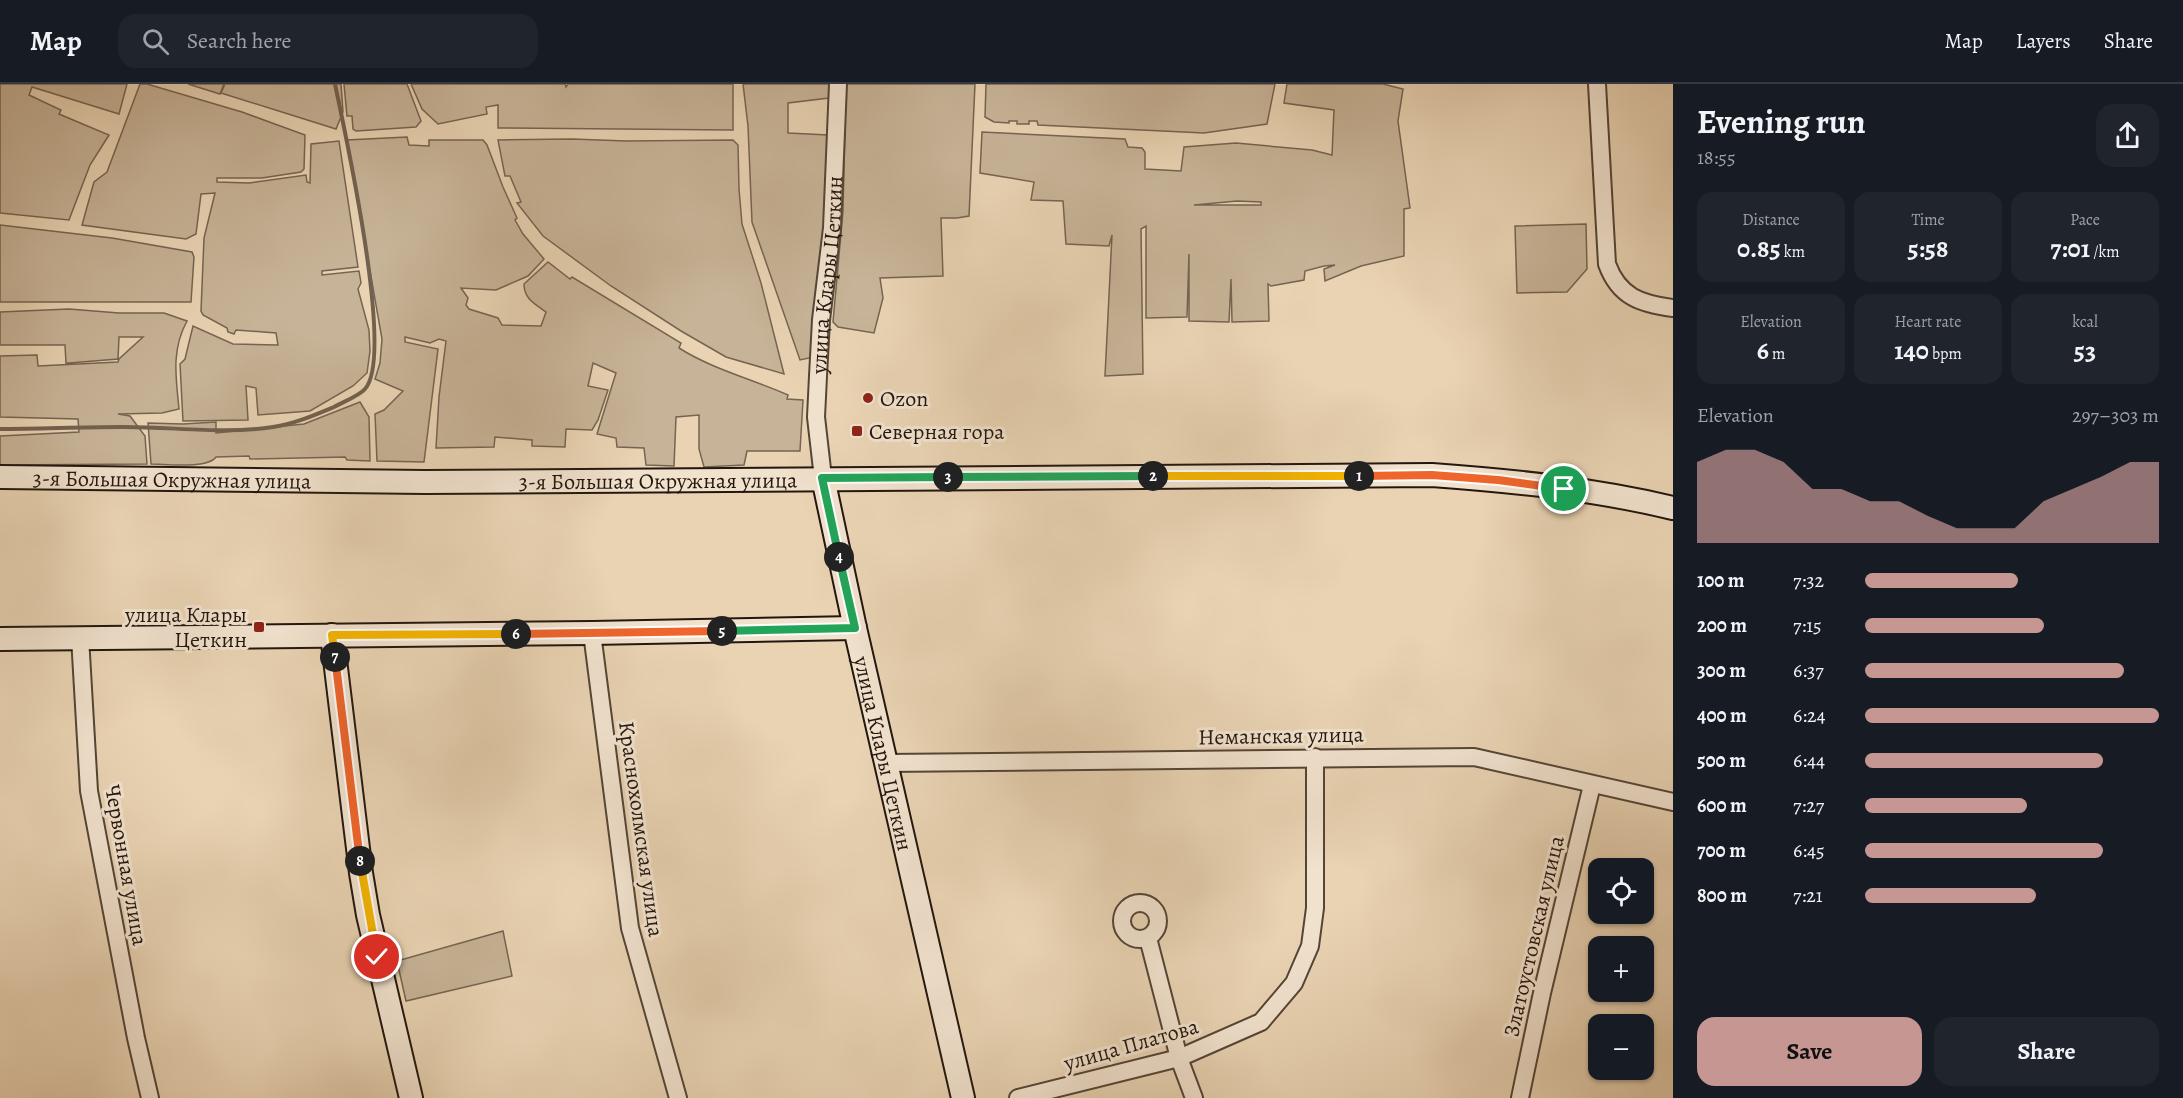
<!DOCTYPE html>
<html lang="en">
<head>
<meta charset="utf-8">
<style>
  :root { --surface:#171b24; --page:#20242c; --text:#f1f3f6; --muted:#9ea1a6; --line:#363941; --accent:#c59692 }
  body { margin:0; font-family:Alegreya,serif; background:var(--page); color:var(--text); height:100vh; display:flex; flex-direction:column; font-size:22px; white-space:nowrap }
  * { box-sizing:border-box; margin:0 }
  p { font-size:20px; color:var(--muted) }
  .icon { flex:none; width:33px; height:33px; fill:none; stroke:currentColor; stroke-width:2; stroke-linecap:round; stroke-linejoin:round }
  .map { position:relative; flex:1; overflow:hidden }
  .drawer { display:flex; flex-direction:column; background:var(--surface); width:510px }
  .drawer>* { flex:none }
  .buttons { position:absolute; left:1588px; top:774px; display:grid; gap:12px }
  .buttons a { display:grid; place-items:center; width:66px; height:66px; border-radius:12px; background:var(--surface); box-shadow:0 2px 4px #0004; font-size:30px }
  .pin { position:absolute; display:grid; place-items:center; width:51px; height:51px; color:#fff; margin:-26px; border:3px solid #fff; border-radius:50%; box-shadow:0 2px 6px #0007 }
  .km { position:absolute; width:30px; height:30px; margin:-15px; border-radius:50%; background:#222; color:#fff; font-size:16px; line-height:30px; text-align:center }
  .round { display:grid; place-items:center; flex:none; width:63px; height:63px; border-radius:18px; background:var(--page) }
  .headline { display:flex; align-items:center; justify-content:space-between; height:102px; padding:0 24px }
  h1 { font-size:33px; font-weight:700; line-height:45px }
  .stats { display:grid; grid-template-columns:repeat(3,1fr); gap:9px; height:102px; padding:6px 24px }
  .stats div { display:grid; align-content:center; border-radius:15px; background:var(--page); text-align:center }
  .stats b { font-size:26px; font-weight:700 }
  .stats small { font-size:16px; font-weight:400 }
  .stats p { font-size:16px }
  .chart { height:168px; padding:12px 24px }
  .chart p { display:flex; justify-content:space-between }
  .chart svg { width:100%; height:108px; margin-top:6px; fill:var(--accent); opacity:.7 }
  .primary-button { display:flex; gap:12px; margin-top:auto; padding:12px 24px }
  .primary-button a { flex:1; height:69px; border-radius:18px; background:var(--accent); color:#111; font-size:24px; font-weight:700; line-height:69px; text-align:center }
  .primary-button a+a { background:var(--page); color:var(--text) }
  ul { padding:0 24px; list-style:none; font-size:20px }
  li { display:grid; grid-template-columns:96px 72px 1fr; align-items:center; height:45px }
  li i { height:15px; border-radius:8px; background:var(--accent) }
  header { display:flex; align-items:center; gap:36px; box-sizing:border-box; height:84px; padding:0 30px; background:var(--surface); border-bottom:2px solid var(--line) }
  header strong { font-size:28px }
  nav { display:flex; gap:33px; margin-inline-start:auto; font-size:21px }
  .search { width:420px; height:54px; background:var(--page); display:flex; align-items:center; gap:15px; box-sizing:border-box; padding:0 21px; border-radius:18px; color:var(--muted); font-size:22px }
  main { display:flex; flex:1; min-height:0 }
  .map>svg:first-child { display:block }
  .green { fill:#c7b397; stroke:#756452; stroke-width:1.5; fill-rule:evenodd }
  .lines { fill:none; stroke-linecap:round; stroke-linejoin:round }
  .stream { stroke:#72614f; stroke-width:4 }
  .street-casing { stroke:#544537; stroke-width:20 }
  .secondary-casing { stroke:#23160e; stroke-width:26 }
  .street { stroke:#f1e2ce; stroke-width:16 }
  .secondary { stroke:#f1e2ce; stroke-width:22 }
  .split-1-casing { stroke:#fff; stroke-width:12 }
  .split-2-casing { stroke:#fff; stroke-width:12 }
  .split-3-casing { stroke:#fff; stroke-width:12 }
  .split-4-casing { stroke:#fff; stroke-width:12 }
  .split-5-casing { stroke:#fff; stroke-width:12 }
  .split-6-casing { stroke:#fff; stroke-width:12 }
  .split-7-casing { stroke:#fff; stroke-width:12 }
  .split-8-casing { stroke:#fff; stroke-width:12 }
  .split-9-casing { stroke:#fff; stroke-width:12 }
  .split-1 { stroke:#f0652b; stroke-width:8 }
  .split-2 { stroke:#f5b400; stroke-width:8 }
  .split-3 { stroke:#22a559; stroke-width:8 }
  .split-4 { stroke:#22a559; stroke-width:8 }
  .split-5 { stroke:#22a559; stroke-width:8 }
  .split-6 { stroke:#f0652b; stroke-width:8 }
  .split-7 { stroke:#f5b400; stroke-width:8 }
  .split-8 { stroke:#f0652b; stroke-width:8 }
  .split-9 { stroke:#f5b400; stroke-width:8 }
  .poi-dot { fill:#8f2418; stroke:#f1e2ce; stroke-width:2 }
  .labels { text-anchor:middle; stroke-width:6; stroke-linejoin:round; paint-order:stroke }
  .street-label { font-size:22px; fill:#23160e; stroke:#f1e2ce }
  .poi-label { font-size:22px; fill:#23160e; stroke:#f1e2ce; text-anchor:start }
</style>
</head>
<body>
<header>
<strong>Map</strong>
<div class="search"><svg class="icon" aria-label="search" viewBox="0 0 24 24"><circle cx="10" cy="10" r="6"/><path d="M15 15l6 6"/></svg>Search here</div>
<nav><a>Map</a><a>Layers</a><a>Share</a></nav>
</header>
<main>
<div class="map">
<svg width="1673" height="1014" viewBox="0 0 1673 1014">
  <rect width="100%" height="100%" fill="#e9d3b3"/>
  <filter id="stains"><feTurbulence type="fractalNoise" baseFrequency=".00333" numOctaves="4"/><feColorMatrix values="0 0 0 0 .2 0 0 0 0 .09 0 0 0 0 .02 0 0 0 .5 -.17"/></filter>
  <radialGradient id="worn" r=".72"><stop offset=".6" stop-color="#630" stop-opacity="0"/><stop offset="1" stop-color="#630" stop-opacity=".3"/></radialGradient>
  <g class="green">
    <path d="M0,0h127l-8,30 -87,-27 -3,8 32,15 -2,4 50,21 -19,30 -21,55 -69,-7z"/>
    <path d="M140,0h7l95,28 63,23 -1,34 -3,3 -39,6h-45v4l32,1 57,-8 1,7 3,1 1,-39 28,-3 19,126 -36,4v4l37,-4 2,12 -3,6 11,41 1,21 -3,22 -14,13 -43,25 -52,4 -2,-27 -10,-2 2,34 -65,1 -3,-57 5,-5 8,-33 40,18 45,1 -2,-12 -40,-3 -2,4 -6,-2 -1,-4 -24,-13 -2,-4 3,-73 11,-45 -14,1 -5,40 -10,5 -104,-14 12,-43 13,-10z"/>
    <path d="M188,0h36l-4,10z"/>
    <path d="M225,0h116l2,28 -7,17 -115,-36z"/>
    <path d="M344,0h63l14,37 -5,6 -60,4 -3,-2 -1,-13h-5z"/>
    <path d="M411,0h154l1,3 2,-3h165v46l-235,-2v-23l-12,2 1,7 -49,10 -16,-15z"/>
    <path d="M743,0h86v14l-41,5v30l40,2v35l-14,187 -14,3 -48,-138 -4,-96z"/>
    <path d="M846,0h129l-6,132 -12,2h-16l2,58 -63,2 3,20 -9,35 -36,-6 -5,-5 10,-111z"/>
    <path d="M986,0h289l-8,40 -63,9 -166,-8 -1,-4h-8v3h-12v-3h-8v2l-15,-1 -9,-5z"/>
    <path d="M1287,0h96l20,5 -5,32 12,87 -6,1v47l-43,10 -36,15 -1,-12 11,-4 -11,1 -19,5 -1,9 -33,6 -3,-2 1,37 -37,1 -1,-43 -2,43 -40,-1v-67l-2,63 -41,1v-92l-5,3 2,145 -38,2 7,-141 -3,11 -43,-2 -3,-43 -32,-1 3,-18 -54,-9 2,-41 143,7 3,8 14,1 3,4v17l36,2 3,-24 52,-4 76,7 20,5 2,-45 -50,-7zM1237,117l24,1v3h-67z"/>
    <path d="M407,53l2,8 20,1v-6h54l4,5 16,42 14,31 -2,2 8,14 21,25 -16,17 -32,14 -35,-2 7,10 -2,7 3,4 29,9 4,7 39,1 5,-14c-11,-8 -22,-13 -22,-28l24,-22 22,17 2,-2 109,66 -2,5c33,21 73,31 109,47l-1,4 16,1 -3,51h-53l-3,14 -40,2 -5,-18v-34l-23,2 -2,49 -28,-1 -2,-17 -27,-1 -1,-9 -19,-4 19,-61 -23,-10 -5,23 20,4 -10,30 -6,10 -26,-1 -1,18 -33,-1v-6l-37,-3 -1,10 -58,1 3,-51 7,-56 -7,-2 -9,4 -25,-6v5l33,7 -14,113 -47,-1 -2,-47 9,-4 19,-19 -28,-12 5,-16 2,-24 -35,-199z"/>
    <path d="M572,55l54,2 107,-1 5,5 1,44 3,35 19,59 23,91 -58,-17 -45,-26 -70,-45 -68,-50 -26,-33 4,-1 -11,-26h-5l-7,-36z"/>
    <path d="M1586,140l1,45 -20,23 -50,1 -2,-67z"/>
    <path d="M0,141l112,13 80,14 2,5 -3,45h-191z"/>
    <path d="M69,225l50,4h45l23,8c-16,29 -11,57 -8,88l-17,4 -44,1 12,2 15,20 2,28 -147,1v-29l79,-4 -1,-13 -78,-2v-61l37,-1 1,11 80,-4 1,-3 24,-22h-24l-1,22 -49,4h-3l-1,-18h-65v-33z"/>
    <path d="M360,318l9,15 1,44 -23,-1 -2,-3 -95,2 -1,-3 -33,1c-8,12 -50,7 -65,7l-3,-41 35,1 33,-2v11l88,-9z"/>
    <path d="M503,847l9,45 -106,25 -9,-40z"/>
  </g>
  <g class="lines">
    <path class="stream" d="M0,345c39,0 79,-2 118,-2 51,-1 105,8 155,0 21,-3 42,-12 61,-20 9,-5 25,-11 31,-18 30,-33 -20,-256 -30,-305"/>
    <defs>
      <g id="street">
        <path d="M1597,0l10,180c12,33 34,40 66,44"/>
        <path id="s1" d="M823,394l-7,-61 2,-41 3,-56 11,-92 6,-144"/>
        <path d="M592,549l38,295 48,170"/>
        <path d="M80,553l9,154 47,247 14,60"/>
        <path d="M885,679l589,-6 199,45"/>
        <circle cx="1140" cy="837" r="18"/>
        <path d="M1148,854l31,120 15,40"/>
        <path d="M1018,1014l161,-40 82,-36 33,-39 16,-37 5,-38v-151"/>
        <path d="M1520,1014l22,-105 50,-208"/>
      </g>
      <g id="secondary">
        <path id="s2" d="M0,393l425,5 1007,-7c81,6 162,14 241,33"/>
        <path id="s3" d="M823,394l32,150 108,470"/>
        <path d="M332,551l29,238 7,42 43,183"/>
        <path d="M0,555l592,-6 263,-5"/>
      </g>
    </defs>
    <use href="#street" class="street-casing"/>
    <use href="#secondary" class="secondary-casing"/>
    <use href="#street" class="street"/>
    <use href="#secondary" class="secondary"/>
  </g>
  <g class="lines">
    <defs>
      <path id="split-1" d="M1359,392l73,-1 66,5 66,9"/>
      <path id="split-2" d="M1153,392h206"/>
      <path id="split-3" d="M948,393l205,-1"/>
      <path id="split-4" d="M839,473l-17,-79 126,-1"/>
      <path id="split-5" d="M722,547l133,-3 -16,-71"/>
      <path id="split-6" d="M516,550l206,-3"/>
      <path id="split-7" d="M335,573l-3,-22 184,-1"/>
      <path id="split-8" d="M335,573l25,204"/>
      <path id="split-9" d="M360,777l17,96"/>
    </defs>
    <use href="#split-1" class="split-1-casing"/>
    <use href="#split-2" class="split-2-casing"/>
    <use href="#split-3" class="split-3-casing"/>
    <use href="#split-4" class="split-4-casing"/>
    <use href="#split-5" class="split-5-casing"/>
    <use href="#split-6" class="split-6-casing"/>
    <use href="#split-7" class="split-7-casing"/>
    <use href="#split-8" class="split-8-casing"/>
    <use href="#split-9" class="split-9-casing"/>
    <use href="#split-1" class="split-1"/>
    <use href="#split-2" class="split-2"/>
    <use href="#split-3" class="split-3"/>
    <use href="#split-4" class="split-4"/>
    <use href="#split-5" class="split-5"/>
    <use href="#split-6" class="split-6"/>
    <use href="#split-7" class="split-7"/>
    <use href="#split-8" class="split-8"/>
    <use href="#split-9" class="split-9"/>
  </g>
  <g class="poi-dot">
    <circle cx="868" cy="314" r="6"/>
    <rect x="851" y="341" width="12" height="12" rx="3"/>
    <rect x="253" y="537" width="12" height="12" rx="3"/>
  </g>
  <g class="labels">
    <g class="street-label">
      <text dy="8" stroke="none"><textPath href="#s1" startOffset="204">улица Клары Цеткин</textPath></text>
      <text dy="8" stroke="none"><textPath href="#s2" startOffset="172">3-я Большая Окружная улица</textPath></text>
      <text dy="8" stroke="none"><textPath href="#s2" startOffset="658">3-я Большая Окружная улица</textPath></text>
      <text transform="translate(1281 651) rotate(-1)" y="8">Неманская улица</text>
      <text dy="8" stroke="none"><textPath href="#s3" startOffset="282">улица Клары Цеткин</textPath></text>
      <text transform="translate(642 745) rotate(82)" y="8">Краснохолмская улица</text>
      <text transform="translate(127 781) rotate(80)" y="8">Червонная улица</text>
      <text transform="translate(1533 852) rotate(-77)" y="8">Златоустовская улица</text>
      <text transform="translate(1131 960) rotate(-16)" y="8">улица Платова</text>
    </g>
    <g class="poi-label">
      <text x="880" y="322">Ozon</text>
      <text x="869" y="355">Северная гора</text>
      <text x="247" y="538" text-anchor="end">улица Клары<tspan x="247" dy="25">Цеткин</tspan></text>
    </g>
  </g>
  <rect width="100%" height="100%" filter="url(#stains)"/>
  <rect width="100%" height="100%" fill="url(#worn)"/>
</svg>
<div class="buttons">
<a><svg class="icon" aria-label="locate" viewBox="0 0 24 24"><circle cx="12" cy="12" r="6"/><path d="M12 2v4M12 18v4M2 12h4M18 12h4"/></svg></a>
<a>+</a>
<a>−</a>
</div>
<div class="pin" style="left:1564px;top:405px;background:#1e9e55"><svg class="icon" aria-label="arrive" viewBox="0 0 24 24"><path d="M6 21V4h12l-3 4 3 4H6"/></svg></div>
<div class="pin" style="left:377px;top:873px;background:#d93025"><svg class="icon" aria-label="check" viewBox="0 0 24 24"><path d="M5 12l5 5 9-10"/></svg></div>
<b class="km" style="left:1359px;top:392px">1</b>
<b class="km" style="left:1153px;top:392px">2</b>
<b class="km" style="left:948px;top:393px">3</b>
<b class="km" style="left:839px;top:473px">4</b>
<b class="km" style="left:722px;top:547px">5</b>
<b class="km" style="left:516px;top:550px">6</b>
<b class="km" style="left:335px;top:573px">7</b>
<b class="km" style="left:360px;top:777px">8</b>
</div>
<section class="drawer">
<div class="headline"><div><h1>Evening run</h1><p>18:55</p></div><a class="round"><svg class="icon" aria-label="share" viewBox="0 0 24 24"><path d="M12 15V3M7 8l5-5 5 5M5 13v7h14v-7"/></svg></a></div>
<div class="stats">
<div><p>Distance</p><b>0.85<small> km</small></b></div>
<div><p>Time</p><b>5:58</b></div>
<div><p>Pace</p><b>7:01<small> /km</small></b></div>
</div>
<div class="stats">
<div><p>Elevation</p><b>6<small> m</small></b></div>
<div><p>Heart rate</p><b>140<small> bpm</small></b></div>
<div><p>kcal</p><b>53</b></div>
</div>
<div class="chart"><p><span>Elevation</span>297–303 m</p>
<svg viewBox="0 0 160 44" preserveAspectRatio="none"><path d="M0 44V11L10 6L20 6L30 11L40 22L50 22L60 27L70 27L80 33L90 38L100 38L110 38L120 27L130 22L140 17L150 11L160 11V44z"/></svg>
</div>
<ul>
<li><b>100 m</b>7:32<i style="width:52%"></i></li>
<li><b>200 m</b>7:15<i style="width:61%"></i></li>
<li><b>300 m</b>6:37<i style="width:88%"></i></li>
<li><b>400 m</b>6:24<i style="width:100%"></i></li>
<li><b>500 m</b>6:44<i style="width:81%"></i></li>
<li><b>600 m</b>7:27<i style="width:55%"></i></li>
<li><b>700 m</b>6:45<i style="width:81%"></i></li>
<li><b>800 m</b>7:21<i style="width:58%"></i></li>
</ul>
<div class="primary-button"><a>Save</a><a>Share</a></div>
</section>
</main>
</body>
</html>
